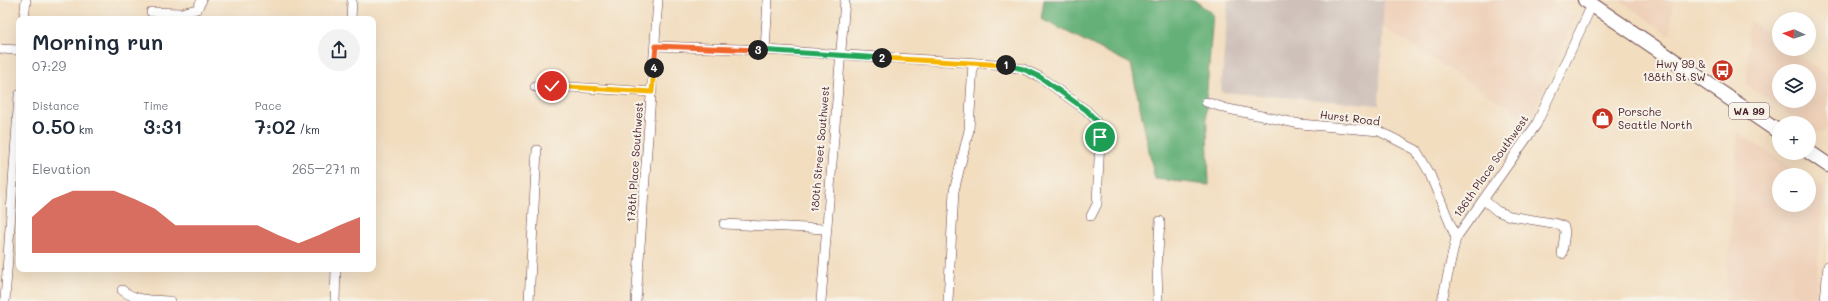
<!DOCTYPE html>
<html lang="en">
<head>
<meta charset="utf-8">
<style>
  :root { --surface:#fff; --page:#f2f2f3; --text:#1f2937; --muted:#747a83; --accent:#c8321e }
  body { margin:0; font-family:Mali,sans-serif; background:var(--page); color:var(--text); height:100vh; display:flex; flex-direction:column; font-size:15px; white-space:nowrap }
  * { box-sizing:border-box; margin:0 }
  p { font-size:13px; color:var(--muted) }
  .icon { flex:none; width:22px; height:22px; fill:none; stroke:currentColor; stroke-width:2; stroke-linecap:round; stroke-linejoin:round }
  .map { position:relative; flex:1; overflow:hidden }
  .details { position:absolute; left:16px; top:16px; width:360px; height:256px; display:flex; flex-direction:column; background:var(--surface); border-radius:8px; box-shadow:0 4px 16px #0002 }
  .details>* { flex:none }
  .needle { width:26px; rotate:274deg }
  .fabs { position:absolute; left:1772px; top:12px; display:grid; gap:8px }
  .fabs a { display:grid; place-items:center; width:44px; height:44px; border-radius:50%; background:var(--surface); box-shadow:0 4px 16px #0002; font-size:20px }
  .pin { position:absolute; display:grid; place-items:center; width:34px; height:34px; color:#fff; margin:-17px; border:2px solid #fff; border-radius:50%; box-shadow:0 1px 4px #0007 }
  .km { position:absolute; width:20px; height:20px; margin:-10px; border-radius:50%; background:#222; color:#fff; font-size:11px; line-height:20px; text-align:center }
  .round { display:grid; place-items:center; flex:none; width:42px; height:42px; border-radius:21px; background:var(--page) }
  .headline { display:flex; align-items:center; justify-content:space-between; height:68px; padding:0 16px }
  h1 { font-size:22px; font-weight:600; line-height:30px }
  .metrics { display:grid; grid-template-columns:repeat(3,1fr); gap:6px; height:68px; padding:4px 16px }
  .metrics div { display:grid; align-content:center }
  .metrics b { font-size:20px; font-weight:600 }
  .metrics small { font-size:11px; font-weight:400 }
  .metrics p { font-size:11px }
  .chart { height:112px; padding:8px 16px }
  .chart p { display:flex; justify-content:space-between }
  .chart svg { width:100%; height:72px; margin-top:4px; fill:var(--accent); opacity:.7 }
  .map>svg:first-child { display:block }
  .built { fill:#efd1ba; fill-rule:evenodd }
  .industrial { fill:#cfc1ba }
  .forest { fill:#65b078; stroke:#586852 }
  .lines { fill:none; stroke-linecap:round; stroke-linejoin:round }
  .minor-casing { stroke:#633c41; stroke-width:10 }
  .highway-casing { stroke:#633c41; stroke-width:16 }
  .minor { stroke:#fff; stroke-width:9 }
  .highway { stroke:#fff; stroke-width:14 }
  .split-1-casing { stroke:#fff; stroke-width:8 }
  .split-2-casing { stroke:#fff; stroke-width:8 }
  .split-3-casing { stroke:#fff; stroke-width:8 }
  .split-4-casing { stroke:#fff; stroke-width:8 }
  .split-5-casing { stroke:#fff; stroke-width:8 }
  .split-1 { stroke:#22a559; stroke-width:5 }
  .split-2 { stroke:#f5b400; stroke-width:5 }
  .split-3 { stroke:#22a559; stroke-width:5 }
  .split-4 { stroke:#f0652b; stroke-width:5 }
  .split-5 { stroke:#f5b400; stroke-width:5 }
  .labels { text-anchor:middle; stroke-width:4; stroke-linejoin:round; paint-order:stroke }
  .shield { fill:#f7f3e8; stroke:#7e5f64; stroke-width:1 }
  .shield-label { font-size:10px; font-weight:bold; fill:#4a1f2b }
  .poi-label { font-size:11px; fill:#4a1f2b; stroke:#f7f3e8; text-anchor:end }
  .street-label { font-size:11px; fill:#4a1f2b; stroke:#f7f3e8 }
</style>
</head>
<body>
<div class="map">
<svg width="1828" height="301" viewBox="0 0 1828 301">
  <rect width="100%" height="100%" fill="#f7f3e8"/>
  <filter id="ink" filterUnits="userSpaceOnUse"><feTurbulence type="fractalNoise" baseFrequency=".025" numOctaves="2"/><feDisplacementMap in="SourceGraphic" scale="8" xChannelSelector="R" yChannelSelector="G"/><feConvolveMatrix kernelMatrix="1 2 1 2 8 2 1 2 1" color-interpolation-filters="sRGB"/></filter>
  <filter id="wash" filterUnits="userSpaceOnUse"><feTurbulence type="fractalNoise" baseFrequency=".012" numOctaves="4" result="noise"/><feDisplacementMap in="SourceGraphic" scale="16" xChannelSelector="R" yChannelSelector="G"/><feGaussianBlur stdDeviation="0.9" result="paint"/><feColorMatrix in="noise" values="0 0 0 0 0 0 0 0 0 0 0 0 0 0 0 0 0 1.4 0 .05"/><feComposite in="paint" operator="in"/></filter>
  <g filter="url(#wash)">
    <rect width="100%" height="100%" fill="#f2ddbf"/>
    <g class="built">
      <path d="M1384,0h165l26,17 -45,104 -148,-94z"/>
      <path d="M1619,0h54l-3,35z"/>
      <path d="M1749,20l30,21v8h11l38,27v51l-4,5 -5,1 -5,-2 -5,-3v-5h-7l-55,-38zM1779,71h30v30h-30z"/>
      <path d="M1738,132l65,43h-24v30h30v-26l15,10 -9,112h-90z"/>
    </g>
    <path class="industrial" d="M1228,0h156l-5,105 -158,-13z"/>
    <path class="forest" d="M1044,0h150l19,14 -7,88 3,83 -54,-6 -24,-115 -90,-45z"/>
  </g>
  <g filter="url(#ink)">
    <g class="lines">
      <defs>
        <g id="minor">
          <path d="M151,12l30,1 16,-4 5,-9"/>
          <path d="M24,19l2,-19"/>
          <path d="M351,19l1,-19"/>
          <path d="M656,46l109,4 230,14 28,5 17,8 46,33 9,9 5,18 -3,67 -6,12"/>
          <path d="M0,49l19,1"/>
          <path d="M765,50l3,-50"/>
          <path d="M535,87l17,-1 100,6"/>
          <path d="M1206,102l22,7 72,15 79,7 37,19 13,22 27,66"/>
          <path d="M1484,200l13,11 13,5 48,8 6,3 1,5 -3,22"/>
          <path d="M724,224l102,5"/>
          <path d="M122,290c13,11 31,10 49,11"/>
          <path d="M5,301l14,-206"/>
          <path d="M335,301l1,-32"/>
          <path d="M529,301l8,-151"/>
          <path d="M636,301l22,-301"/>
          <path d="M821,301l24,-301"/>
          <path d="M948,301l6,-110 15,-61 4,-67"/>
          <path d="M1158,301l-1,-32 3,-48"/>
          <path d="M1442,301l14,-63 80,-113 56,-120"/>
          <path d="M1825,301l3,-35"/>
        </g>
        <g id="highway">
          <path d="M1585,0l194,132"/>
          <path d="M1809,152l19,13"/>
        </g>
      </defs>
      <use href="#minor" class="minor-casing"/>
      <use href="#highway" class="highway-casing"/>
      <use href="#minor" class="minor"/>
      <use href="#highway" class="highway"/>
    </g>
  </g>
  <g class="lines" filter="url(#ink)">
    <defs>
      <path id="split-1" d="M1006,65l17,4 17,8 46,33 9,9 5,18"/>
      <path id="split-2" d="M882,58l124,7"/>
      <path id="split-3" d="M758,50l124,8"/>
      <path id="split-4" d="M654,68l2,-22 102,4"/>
      <path id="split-5" d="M552,86l100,6 2,-24"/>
    </defs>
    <use href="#split-1" class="split-1-casing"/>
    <use href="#split-2" class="split-2-casing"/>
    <use href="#split-3" class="split-3-casing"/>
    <use href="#split-4" class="split-4-casing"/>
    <use href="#split-5" class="split-5-casing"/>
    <use href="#split-1" class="split-1"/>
    <use href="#split-2" class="split-2"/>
    <use href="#split-3" class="split-3"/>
    <use href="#split-4" class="split-4"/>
    <use href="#split-5" class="split-5"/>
  </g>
  <defs>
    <symbol id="bus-disc" viewBox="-11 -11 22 22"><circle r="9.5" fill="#c8321e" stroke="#f7f3e8"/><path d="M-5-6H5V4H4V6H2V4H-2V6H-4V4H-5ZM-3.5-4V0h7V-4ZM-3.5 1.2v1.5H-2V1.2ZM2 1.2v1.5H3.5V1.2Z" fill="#fff"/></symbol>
    <symbol id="shop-disc" viewBox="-11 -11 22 22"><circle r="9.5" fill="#c8321e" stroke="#f7f3e8"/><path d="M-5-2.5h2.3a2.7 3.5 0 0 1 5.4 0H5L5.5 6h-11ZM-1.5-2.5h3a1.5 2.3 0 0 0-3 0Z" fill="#fff"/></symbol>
  </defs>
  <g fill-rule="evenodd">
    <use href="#bus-disc" x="1710" y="58" width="25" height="25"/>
    <use href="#shop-disc" x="1590" y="106" width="25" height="25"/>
  </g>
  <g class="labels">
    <rect class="shield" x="1729" y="103" width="40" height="16" rx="3"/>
    <g class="shield-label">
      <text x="1749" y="115">WA 99</text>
    </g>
    <g class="poi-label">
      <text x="1706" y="68">Hwy 99 &amp;<tspan x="1706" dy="13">188th St SW</tspan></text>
      <text x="1618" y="116" text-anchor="start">Porsche<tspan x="1618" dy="13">Seattle North</tspan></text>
    </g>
    <g class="street-label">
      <text transform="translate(1350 118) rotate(7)" y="4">Hurst Road</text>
      <text transform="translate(820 149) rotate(-85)" y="4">180th Street Southwest</text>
      <text transform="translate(635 162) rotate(-86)" y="4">178th Place Southwest</text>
      <text transform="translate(1491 166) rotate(-55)" y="4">186th Place Southwest</text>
    </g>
  </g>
</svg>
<div class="fabs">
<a><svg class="needle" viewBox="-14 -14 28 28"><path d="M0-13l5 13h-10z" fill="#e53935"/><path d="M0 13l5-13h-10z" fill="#747a83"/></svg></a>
<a><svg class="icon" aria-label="layers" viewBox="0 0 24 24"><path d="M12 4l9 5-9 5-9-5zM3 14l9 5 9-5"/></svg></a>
<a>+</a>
<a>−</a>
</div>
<div class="pin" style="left:1100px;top:137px;background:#1e9e55"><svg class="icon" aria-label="arrive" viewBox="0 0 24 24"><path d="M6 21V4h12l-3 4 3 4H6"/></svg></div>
<div class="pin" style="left:552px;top:86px;background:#d93025"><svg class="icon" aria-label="check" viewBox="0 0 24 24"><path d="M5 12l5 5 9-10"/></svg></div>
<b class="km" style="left:1006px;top:65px">1</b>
<b class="km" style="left:882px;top:58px">2</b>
<b class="km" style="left:758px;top:50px">3</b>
<b class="km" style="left:654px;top:68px">4</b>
<section class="details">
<div class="headline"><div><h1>Morning run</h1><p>07:29</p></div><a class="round"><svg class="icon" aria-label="share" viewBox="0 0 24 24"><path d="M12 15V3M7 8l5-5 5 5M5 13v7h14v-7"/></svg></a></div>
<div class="metrics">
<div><p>Distance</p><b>0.50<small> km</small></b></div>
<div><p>Time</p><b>3:31</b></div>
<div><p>Pace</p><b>7:02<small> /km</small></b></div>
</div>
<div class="chart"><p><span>Elevation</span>265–271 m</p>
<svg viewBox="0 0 160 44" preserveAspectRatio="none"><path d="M0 44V22L10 11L20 6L30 6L40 6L50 11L60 17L70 27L80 27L90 27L100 27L110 27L120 33L130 38L140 33L150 27L160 22V44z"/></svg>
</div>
</section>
</div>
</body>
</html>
